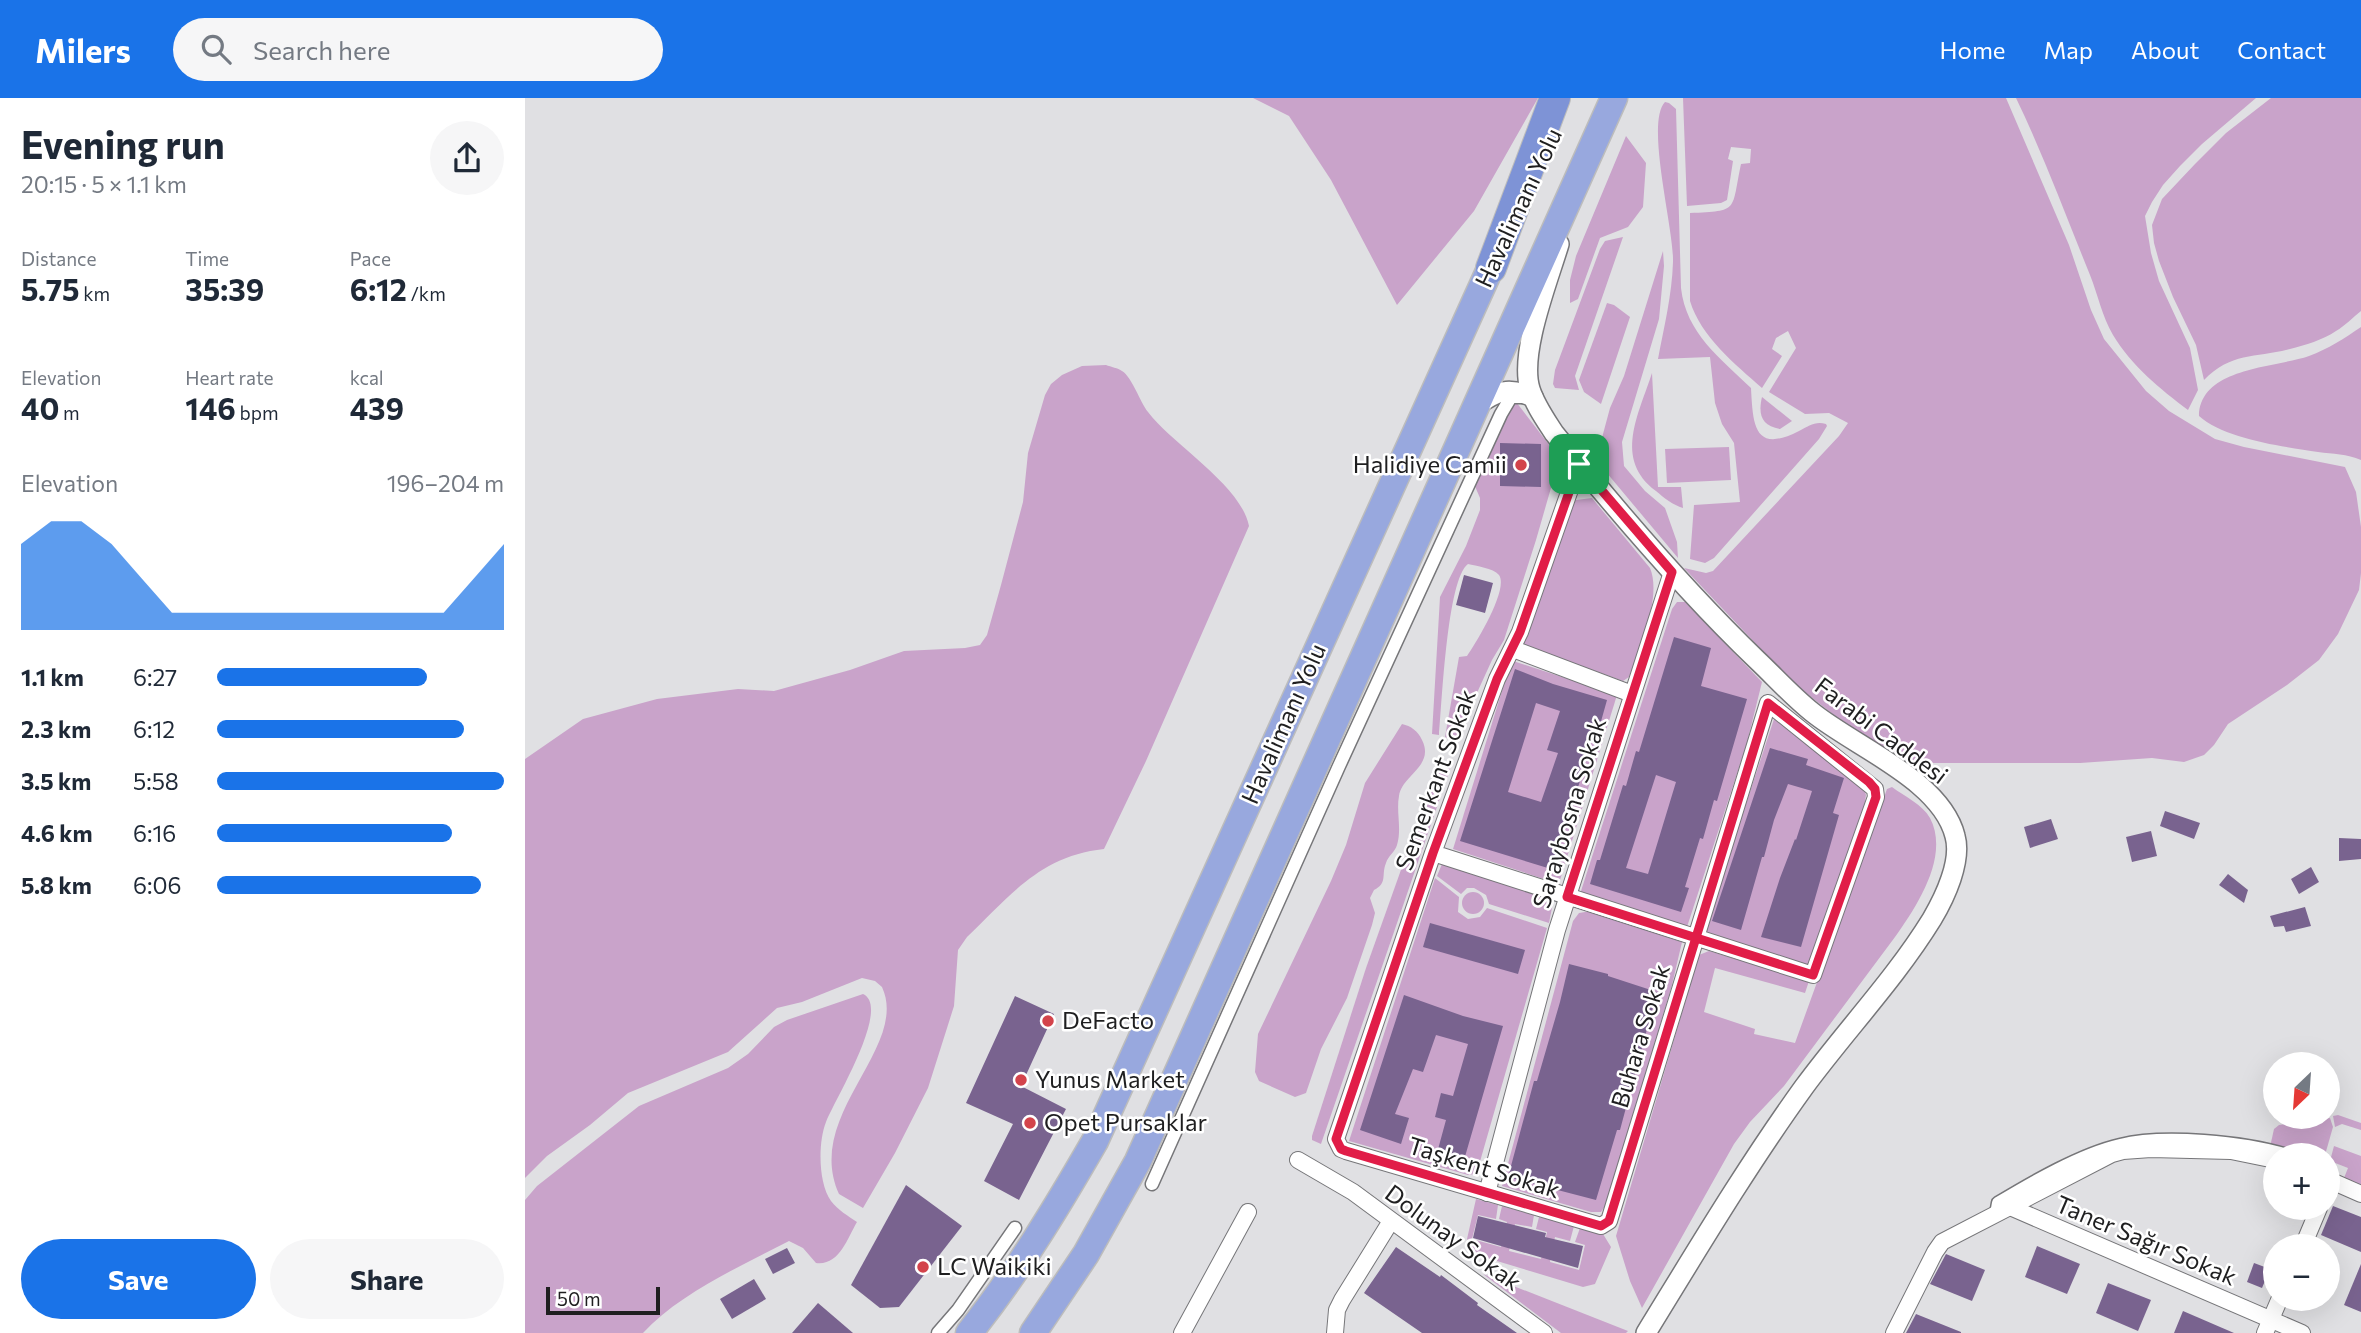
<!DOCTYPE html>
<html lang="en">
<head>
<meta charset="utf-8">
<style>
  :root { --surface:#fff; --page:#f6f6f7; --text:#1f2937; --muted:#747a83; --accent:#1a73e8 }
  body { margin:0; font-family:Commissioner,sans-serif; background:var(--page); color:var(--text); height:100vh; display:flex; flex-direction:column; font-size:26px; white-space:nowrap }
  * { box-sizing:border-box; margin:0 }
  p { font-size:23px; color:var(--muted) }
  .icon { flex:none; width:38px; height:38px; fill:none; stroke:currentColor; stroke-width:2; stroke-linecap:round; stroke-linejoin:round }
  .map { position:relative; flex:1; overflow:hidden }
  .drawer { display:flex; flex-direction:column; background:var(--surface); width:525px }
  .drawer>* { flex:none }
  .needle { width:46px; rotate:205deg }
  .fabs { position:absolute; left:1738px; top:954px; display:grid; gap:14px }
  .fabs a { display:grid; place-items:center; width:77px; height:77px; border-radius:50%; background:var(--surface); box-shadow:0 7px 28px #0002; font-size:35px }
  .scale { position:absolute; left:21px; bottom:18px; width:114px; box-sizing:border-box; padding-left:7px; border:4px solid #1f1f20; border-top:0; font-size:19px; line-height:24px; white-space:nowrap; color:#1f1f20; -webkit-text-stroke:5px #fff; paint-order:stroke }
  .pin { position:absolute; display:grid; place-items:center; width:60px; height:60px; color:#fff; margin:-30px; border-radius:14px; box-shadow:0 4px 10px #0006 }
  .round { display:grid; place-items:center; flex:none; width:74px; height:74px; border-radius:37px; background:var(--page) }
  .summary { display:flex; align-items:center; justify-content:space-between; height:119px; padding:0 21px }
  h1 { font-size:38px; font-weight:700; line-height:52px }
  .stats { display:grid; grid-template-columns:repeat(3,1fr); gap:10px; height:119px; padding:7px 21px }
  .stats div { display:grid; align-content:center }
  .stats b { font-size:30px; font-weight:700 }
  .stats small { font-size:19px; font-weight:400 }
  .stats p { font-size:19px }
  .chart { height:196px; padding:14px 21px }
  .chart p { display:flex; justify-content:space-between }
  .chart svg { width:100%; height:126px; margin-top:7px; fill:var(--accent); opacity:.7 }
  .cta { display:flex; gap:14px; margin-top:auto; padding:14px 21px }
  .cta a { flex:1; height:80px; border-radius:42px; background:var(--accent); color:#fff; font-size:28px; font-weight:700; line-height:80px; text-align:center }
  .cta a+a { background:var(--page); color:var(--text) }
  ul { padding:0 21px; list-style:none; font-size:23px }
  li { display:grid; grid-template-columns:112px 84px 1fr; align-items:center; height:52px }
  li i { height:18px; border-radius:9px; background:var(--accent) }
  header { display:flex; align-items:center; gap:42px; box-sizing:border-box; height:98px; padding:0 35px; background:var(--accent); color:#fff }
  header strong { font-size:33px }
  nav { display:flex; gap:38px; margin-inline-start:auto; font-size:24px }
  .search { width:490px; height:63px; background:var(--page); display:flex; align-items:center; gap:18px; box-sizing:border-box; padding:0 24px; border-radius:38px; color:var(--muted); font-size:26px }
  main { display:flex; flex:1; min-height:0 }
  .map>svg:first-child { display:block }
  .green { fill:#c9a3ca }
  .building { fill:#79638f; fill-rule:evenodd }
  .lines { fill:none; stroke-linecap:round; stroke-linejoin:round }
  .pedestrian-casing { stroke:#767679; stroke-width:15 }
  .minor-casing { stroke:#767679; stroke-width:18 }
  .tertiary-casing { stroke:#767679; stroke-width:22 }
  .trunk-casing { stroke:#bcbcbc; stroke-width:29 }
  .motorway-casing { stroke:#bcbcbc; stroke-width:32 }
  .pedestrian { stroke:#fff; stroke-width:12 }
  .minor { stroke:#fff; stroke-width:16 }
  .tertiary { stroke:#fff; stroke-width:19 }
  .trunk { stroke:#98a8de; stroke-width:26 }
  .motorway { stroke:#7e93d6; stroke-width:30 }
  .route-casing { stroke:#fff; stroke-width:14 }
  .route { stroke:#e11d48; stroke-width:9 }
  .poi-dot { fill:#d3434b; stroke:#fff; stroke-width:2.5 }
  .labels { text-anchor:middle; stroke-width:5; stroke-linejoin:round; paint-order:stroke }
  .street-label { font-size:24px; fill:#1f1f20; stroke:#fff }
  .poi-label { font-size:24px; fill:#1f1f20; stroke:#fff; text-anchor:start }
</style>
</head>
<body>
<header>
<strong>Milers</strong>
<div class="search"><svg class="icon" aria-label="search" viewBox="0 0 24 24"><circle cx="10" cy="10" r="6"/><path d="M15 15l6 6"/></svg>Search here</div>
<nav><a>Home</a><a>Map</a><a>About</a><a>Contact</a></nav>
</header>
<main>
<section class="drawer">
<div class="summary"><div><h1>Evening run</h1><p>20:15 · 5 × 1.1 km</p></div><a class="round"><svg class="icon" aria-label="share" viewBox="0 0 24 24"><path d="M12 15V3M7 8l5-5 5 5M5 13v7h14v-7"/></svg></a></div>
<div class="stats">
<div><p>Distance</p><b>5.75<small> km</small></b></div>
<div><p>Time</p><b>35:39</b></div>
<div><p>Pace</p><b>6:12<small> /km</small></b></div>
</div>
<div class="stats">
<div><p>Elevation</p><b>40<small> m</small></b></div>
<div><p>Heart rate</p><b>146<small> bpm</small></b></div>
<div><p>kcal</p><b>439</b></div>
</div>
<div class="chart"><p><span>Elevation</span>196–204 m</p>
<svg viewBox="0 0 160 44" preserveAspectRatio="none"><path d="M0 44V14L10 6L20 6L30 14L40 26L50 38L60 38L70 38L80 38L90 38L100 38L110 38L120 38L130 38L140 38L150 26L160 14V44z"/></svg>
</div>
<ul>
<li><b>1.1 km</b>6:27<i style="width:73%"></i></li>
<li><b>2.3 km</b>6:12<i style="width:86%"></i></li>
<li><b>3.5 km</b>5:58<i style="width:100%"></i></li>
<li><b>4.6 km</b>6:16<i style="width:82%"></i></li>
<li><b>5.8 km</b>6:06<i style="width:92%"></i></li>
</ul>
<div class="cta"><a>Save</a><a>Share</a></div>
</section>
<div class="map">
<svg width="1836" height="1235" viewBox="0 0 1836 1235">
  <rect width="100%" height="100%" fill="#e0e0e3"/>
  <g class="green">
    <path d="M728,0h285l-64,113 -77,94 -66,-125 -42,-64z"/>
    <path d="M1158,0h323l63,147 22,65 13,29 42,52 23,20 46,28 29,8 101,20 11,25 5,35v46l-2,17 -21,44 -19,26 -32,25 -59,39 -14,21 -10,10 -20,7 -32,-4 -72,5h-163l-59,-29 -66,-52 -108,-114 22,5 7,-2 126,-135 9,-13 -19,-10 -24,1 -36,-22 27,-44 -8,-17 -12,7 -4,11 10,7 -20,32c-27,-24 -61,-51 -72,-87v-88c50,-2 41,-2 51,-49l9,-1 1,-14 -20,-2 -3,12 5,2 -6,39 -6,3 -34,3z"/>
    <path d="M1491,0h240l-54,46 -22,22 -17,19 -11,17 -7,14 6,37 8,28 31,67 8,42 -10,20c-28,-21 -57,-45 -75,-75 -11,-19 -15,-40 -23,-60 -24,-59 -46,-119 -74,-177z"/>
    <path d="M1746,0h90v213c-8,6 -16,15 -25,20 -13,9 -31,14 -46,18 -34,9 -59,3 -86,31l-8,-35 -23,-48 -14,-36 -5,-18 -2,-18 10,-26 33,-35 31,-31z"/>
    <path d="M1140,4l4,1 7,6 5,179c5,45 39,70 70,100 2,37 3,66 48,43 10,-5 16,-10 27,-7l1,2 -8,13 -105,119 -9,5 -15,-4 4,-54 46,-3 -6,-59 -12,-19 -7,-21 -5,-46 -52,2c6,-32 14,-64 15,-97 1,-34 -28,-139 -8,-160z"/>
    <path d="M1101,38l20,27 -3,44 -15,20 -28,11 -22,61 -8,4v-23l6,-24z"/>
    <path d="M1098,139l-48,139 4,14 -24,-2 -2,-4 2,-14 45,-121 5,-8z"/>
    <path d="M1138,153l1,15 -5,53 -37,123 2,24 21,25 20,17 12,34 1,16 -82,-98 14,-52 14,-32z"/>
    <path d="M1082,205l7,2 16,12 -29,87 -17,-12 -5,-12z"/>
    <path d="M1836,229v133c-14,-6 -28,-6 -43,-8 -33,-5 -94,-13 -119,-36 1,-49 76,-48 110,-60 19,-7 36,-18 52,-29z"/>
    <path d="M581,267c5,2 12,3 16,6 10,6 18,31 26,41 25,33 93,73 101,114l-103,235 -42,88c-64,7 -93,46 -137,88l-9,13 -4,56 -26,82 -33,65 -32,55 -24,-14c-36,-79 71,-146 43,-207l-7,-6 -13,-3 -60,24 -25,6 -49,44 -100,41 -38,32 -43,31 -22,22v-419l58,-40 74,-20 81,-10 36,2 76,-21 54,-19 61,-3 15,-3 7,-10 14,-50 22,-83 5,-49 17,-58 6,-11 11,-9 20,-9z"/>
    <path d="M1127,275l6,114h23l2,21c-10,-3 -19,-10 -27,-17 -43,-32 -17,-77 -4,-118z"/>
    <path d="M1237,299l30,24 -12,8c-19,-3 -22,-15 -18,-32z"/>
    <path d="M988,300l37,48 5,14v14l-19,66 -32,100 -12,20 -37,81 -10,-4 14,-80 8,-1c9,-13 42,-67 32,-81 -6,-7 -23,-9 -31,-11 -21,15 -26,140 -29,171l-7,-1 8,-137 26,-51 14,-36v-12l-6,-14z"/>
    <path d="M1204,349l2,33 -64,3 -2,-34z"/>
    <path d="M1067,400l58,70c12,28 -10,81 -21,109l-6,4 -100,-36 45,-135 8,-10z"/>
    <path d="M1152,504h8l77,80 -15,61 -60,184 -107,-33 92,-285z"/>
    <path d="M988,563l104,34 -57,185 -4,3 -103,-34 57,-184z"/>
    <path d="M1249,621l90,70 2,6 -2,14 -55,158 -105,-36z"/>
    <path d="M877,626c9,2 16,7 20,16 13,26 -20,35 -23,56 -3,16 3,33 -2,49 -2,7 -9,11 -11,18 -5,12 2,20 -12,27l-4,8 5,15 -3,12 -25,73 -26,51 -15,44 -11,4 -36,-16 -4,-9 3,-38 73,-153 15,-36 19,-62z"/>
    <path d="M916,665h5l4,6 -1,3 -128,372 -9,-4v-4l54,-168 72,-202z"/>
    <path d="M1367,689c12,9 31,18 38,31 20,38 -13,88 -35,119l-111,149 -34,36 -16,22 -92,164 -12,-27 -14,-45 83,-281 10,-4 100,30 -4,12 -90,-25 -11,44 51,17 -1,5 41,9 92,-254z"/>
    <path d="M920,765l92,30 15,15 -3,15 -60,-19 -3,-9 -12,-7h-7l-6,6 -24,-18 5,-12z"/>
    <path d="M910,780l24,19 -1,15 10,7 12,-2 7,-9 60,20 -68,237 -4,9 -7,1 -119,-34z"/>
    <circle cx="948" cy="805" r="11"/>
    <path d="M1060,814h9l88,30 -10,43 -65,218 -6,9h-10l-89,-26 71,-265 6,-8z"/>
    <path d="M338,896c29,13 -29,107 -37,128 -8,20 -8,61 5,79 7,9 17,15 26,21 -10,17 -18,44 -41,41l-13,-15 -14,-7c-48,25 -109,52 -146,92h-118v-133l12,-14 102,-80 89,-38 20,-14 26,-27 13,-7z"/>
    <path d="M1813,1017l23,8v7l-19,-6 -7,3 -2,-11z"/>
    <path d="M1805,1020l3,9 -8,28h-30l-25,-8 4,-18 5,-4z"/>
    <path d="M1809,1048l27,10v29l-17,-7 4,-10 -18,-7z"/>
    <path d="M951,1101l22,6 -2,14 -18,-4 -6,24 29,8 6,-25 -8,-3 3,-13 32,9 -2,12 -17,-3 -6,27 32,8 6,-27 -11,-3 3,-12 35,9 -4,15 -15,-4 -5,25 29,8 6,-25 -10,-3 5,-14 23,6 8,13 -16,37 -12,3 -106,-32 -10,-16z"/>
    <path d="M958,1176l145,57 -2,2h-65z"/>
  </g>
  <g class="building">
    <path d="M975,345l41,1v43l-41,-1z"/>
    <path d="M939,477l29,8 -8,30 -29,-8z"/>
    <path d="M1149,539l37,11 -10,38 46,13 -30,102 -3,-1 -11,39 -3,-1 -15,49 4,1 -8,24 -91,-28 7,-24h3l23,-75 3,1 10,-35 3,1zM1131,677l20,7 -28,92 -22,-6z"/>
    <path d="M990,571l38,15 54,16 -7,25 -5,-1 -16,49 3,2 -31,94 -91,-28zM1011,605l24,8 -13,39 11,3 -17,49 -33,-10z"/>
    <path d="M1245,650l38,11 -2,6 38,13 -11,35 6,2 -38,132 -40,-10 19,-59 15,-39 1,1 16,-49 -24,-7 -14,36 -10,37h-2l-21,73 -29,-9z"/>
    <path d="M1640,713l35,12 -6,16 -34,-13z"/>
    <path d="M1526,721l7,20 -28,9 -6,-21z"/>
    <path d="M1626,733l6,25 -25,6 -6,-25z"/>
    <path d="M1814,740l22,1v20l-22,2z"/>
    <path d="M1786,769l8,15 -20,12 -8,-15z"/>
    <path d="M1703,776l20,16 -4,13 -25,-18z"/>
    <path d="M1780,809l6,19 -25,6 -2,-6 -10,1 -4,-11z"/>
    <path d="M905,825l95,27 -7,24 -95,-27z"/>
    <path d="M1044,866l39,10v2l49,16 -37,138h-3l-21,70 -88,-23 26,-96h3l23,-79z"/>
    <path d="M879,897l59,21 40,10 -39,134 -27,-7 9,-33 -11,-3 6,-24 12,3 15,-52 -32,-9 -13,37 -10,-3 -18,45 14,4 -8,26 -41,-14z"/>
    <path d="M490,898l39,18 -33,72 45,23 -47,91 -35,-19 29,-57 -47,-21z"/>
    <path d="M381,1087l56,41 -63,81 -19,1 -29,-23z"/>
    <path d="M1808,1108l28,11v35l-40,-17z"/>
    <path d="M953,1118l68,17 -1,4 38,9 -5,22 -105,-30z"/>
    <path d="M1512,1148l43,18 -13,30 -42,-17z"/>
    <path d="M871,1149l44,30 1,-2 37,28 -1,2 40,28h-95l-58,-40z"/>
    <path d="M262,1150l8,15 -22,11 -8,-15z"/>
    <path d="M1421,1156l39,16 -13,31 -42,-17z"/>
    <path d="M1729,1165l16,6 -8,19 -15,-6z"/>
    <path d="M1836,1166v48l-17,-7z"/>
    <path d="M229,1181l12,20 -34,20 -12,-20z"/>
    <path d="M1583,1185l43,17 -13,31 -42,-18z"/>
    <path d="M293,1205l35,30h-61z"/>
    <path d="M1658,1213l51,22h-60z"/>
    <path d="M1391,1216l45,18v1h-55z"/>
  </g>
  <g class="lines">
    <defs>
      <g id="pedestrian">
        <path d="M627,1086l187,-418 162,-352 10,-17h12"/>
        <path d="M1471,1116l2,-11c35,-21 83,-49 122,-58 44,-11 124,-3 167,10"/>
        <path d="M413,1235l20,-23 57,-82"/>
      </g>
      <g id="minor">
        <path d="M988,551l119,45"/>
        <path d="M908,755l380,122 63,-178 -1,-8 -107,-86 -159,518 -8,5 -255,-75 -5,-2 -5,-10 97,-286 64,-174 23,-47 59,-168"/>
        <path d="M773,1062l55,32 191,141"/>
        <path d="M1802,1081l34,15"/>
        <path d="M962,1095l70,-263 115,-358"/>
        <path d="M1485,1109l292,126"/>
        <path d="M1778,1148l16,-38"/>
        <path d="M657,1235l66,-121"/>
        <path d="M810,1235l2,-23 5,-10 49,-79"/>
        <path d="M1369,1235l41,-81 7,-10 170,-88 11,-3 28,-2 80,2 44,9"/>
        <path d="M1740,1235l15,-35"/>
      </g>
      <g id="tertiary">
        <path d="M1034,146c-11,37 -40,109 -29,145 5,16 15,30 24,44 63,78 130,157 203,227 18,17 35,36 55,52 43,35 129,68 143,124 7,25 -10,61 -23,83 -37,60 -86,111 -128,168 -57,79 -107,163 -158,246"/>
        <path d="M951,308c22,-16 33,-19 57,-9"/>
      </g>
      <g id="trunk">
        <path d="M444,1235c48,-60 88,-126 126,-192l404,-892"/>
        <path d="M508,1235l53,-79 52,-93 476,-1063"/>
      </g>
      <path id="motorway" d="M966,170l64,-170"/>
    </defs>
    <use href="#pedestrian" class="pedestrian-casing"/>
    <use href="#minor" class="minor-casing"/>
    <use href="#tertiary" class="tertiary-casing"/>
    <use href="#trunk" class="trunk-casing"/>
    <use href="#motorway" class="motorway-casing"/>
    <use href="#pedestrian" class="pedestrian"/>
    <use href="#minor" class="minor"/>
    <use href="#tertiary" class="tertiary"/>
    <use href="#trunk" class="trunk"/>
    <use href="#motorway" class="motorway"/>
  </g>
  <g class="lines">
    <defs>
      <path id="route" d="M1054,366l93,108 -105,325 246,78 63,-178 -1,-8 -6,-7 -101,-79 -159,518 -8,5 -255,-75 -5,-2 -5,-10 97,-286 64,-174 23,-47 59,-168"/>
    </defs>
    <use href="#route" class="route-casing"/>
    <use href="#route" class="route"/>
  </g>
  <g class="poi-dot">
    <circle cx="996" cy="367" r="7"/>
    <circle cx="523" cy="923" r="7"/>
    <circle cx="496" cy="982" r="7"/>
    <circle cx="505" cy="1025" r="7"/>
    <circle cx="398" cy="1169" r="7"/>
  </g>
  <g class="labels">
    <g class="street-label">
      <text transform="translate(994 110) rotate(-65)" y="8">Havalimanı Yolu</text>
      <text transform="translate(759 626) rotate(-66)" y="8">Havalimanı Yolu</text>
      <text transform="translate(1356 633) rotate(37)" y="8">Farabi Caddesi</text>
      <text transform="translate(911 682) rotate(-70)" y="8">Semerkant Sokak</text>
      <text transform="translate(1045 715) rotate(-73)" y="8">Saraybosna Sokak</text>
      <text transform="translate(1116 938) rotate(-73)" y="8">Buhara Sokak</text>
      <text transform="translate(959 1070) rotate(17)" y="8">Taşkent Sokak</text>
      <text transform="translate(928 1140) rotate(36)" y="8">Dolunay Sokak</text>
      <text transform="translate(1621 1143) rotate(23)" y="8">Taner Sağır Sokak</text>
    </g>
    <g class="poi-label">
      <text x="982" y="375" text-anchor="end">Halidiye Camii</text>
      <text x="537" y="931">DeFacto</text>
      <text x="510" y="990">Yunus Market</text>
      <text x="519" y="1033">Opet Pursaklar</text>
      <text x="412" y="1177">LC Waikiki</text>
    </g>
  </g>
</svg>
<div class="fabs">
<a><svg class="needle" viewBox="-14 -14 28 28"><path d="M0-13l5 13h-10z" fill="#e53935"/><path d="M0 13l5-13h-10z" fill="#747a83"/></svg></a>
<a>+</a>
<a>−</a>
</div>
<div class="scale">50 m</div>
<div class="pin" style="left:1054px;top:366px;background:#1e9e55"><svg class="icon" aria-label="arrive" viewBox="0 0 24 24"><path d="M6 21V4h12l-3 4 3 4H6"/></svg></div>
</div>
</main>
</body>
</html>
